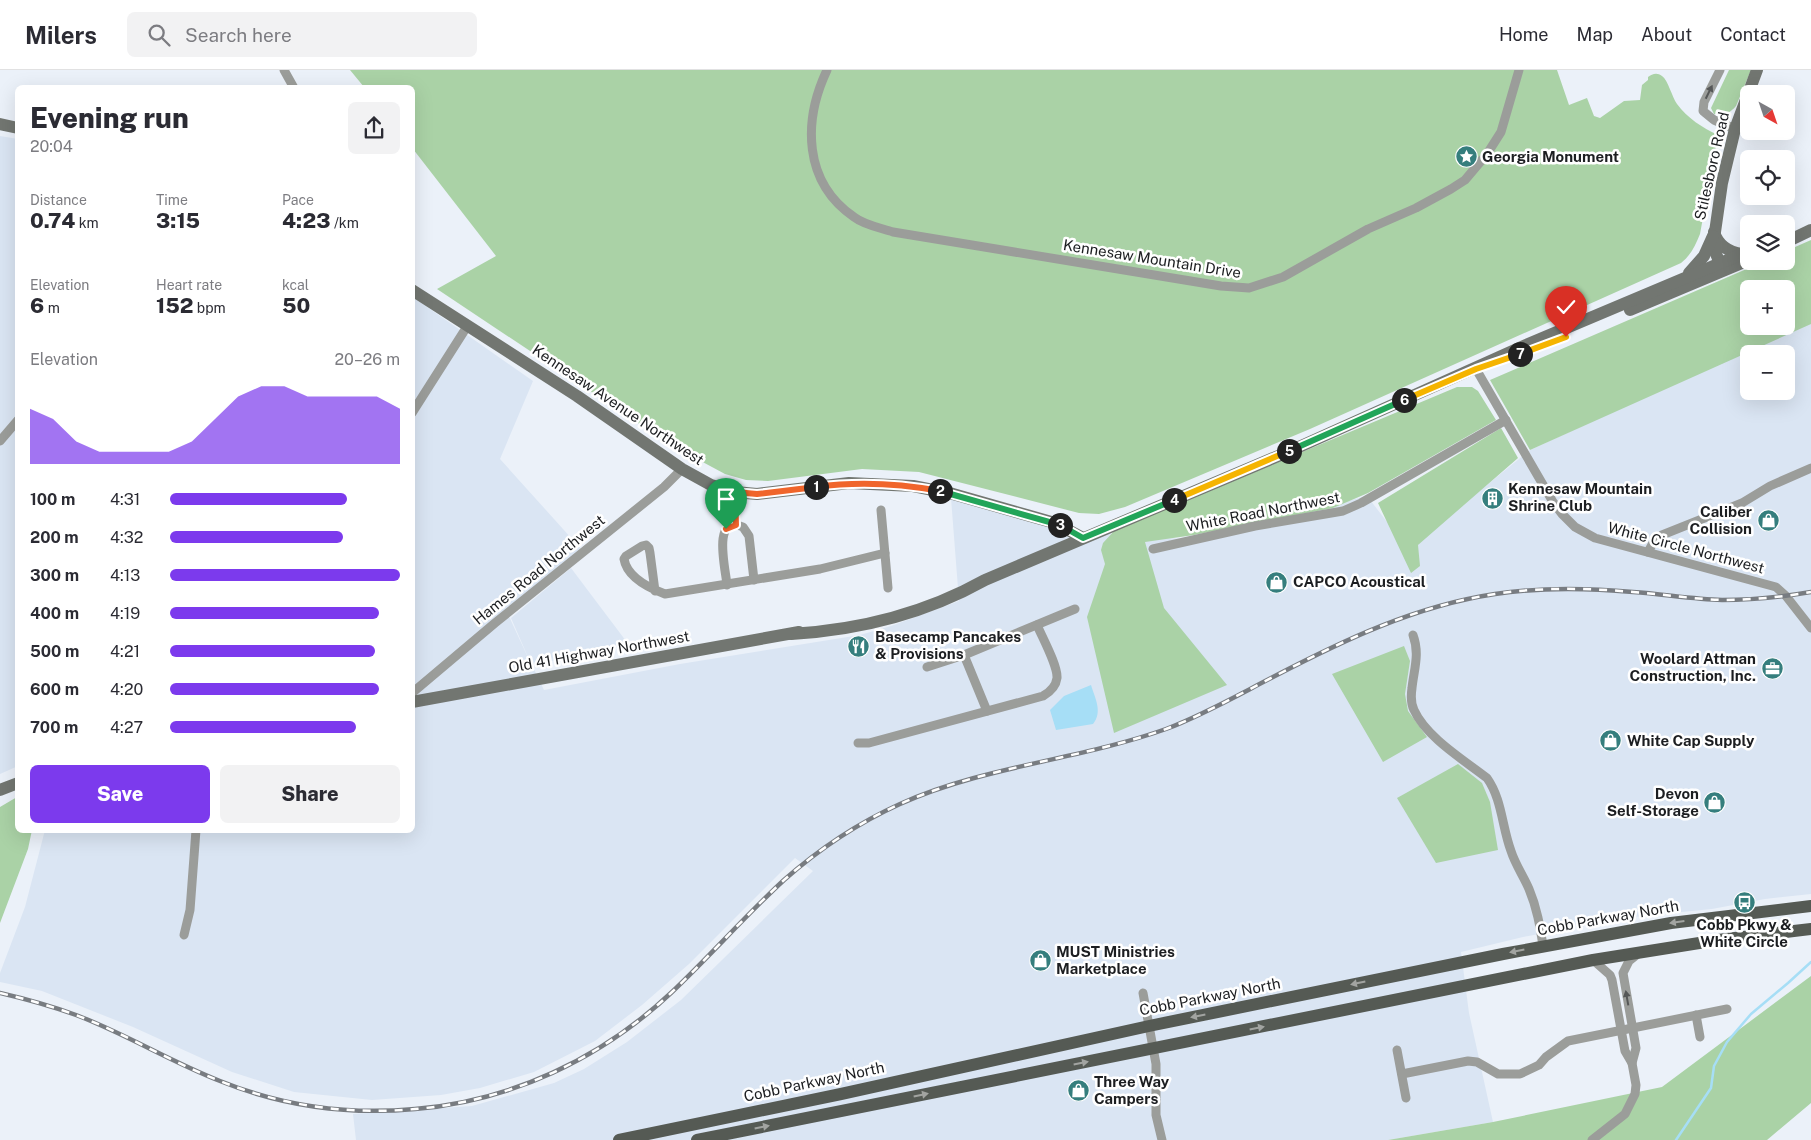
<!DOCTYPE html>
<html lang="en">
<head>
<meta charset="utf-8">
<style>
  :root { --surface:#fff; --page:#f2f2f3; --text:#2b2b33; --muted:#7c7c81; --line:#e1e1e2; --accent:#7c3aed }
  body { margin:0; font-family:"Public Sans",sans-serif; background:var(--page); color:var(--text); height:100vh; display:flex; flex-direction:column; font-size:19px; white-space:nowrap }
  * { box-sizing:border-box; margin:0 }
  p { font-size:16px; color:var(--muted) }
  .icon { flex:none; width:28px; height:28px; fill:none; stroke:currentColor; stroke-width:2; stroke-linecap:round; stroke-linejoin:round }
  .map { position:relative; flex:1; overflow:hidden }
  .details { position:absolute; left:15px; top:15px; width:400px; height:748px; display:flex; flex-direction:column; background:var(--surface); border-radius:8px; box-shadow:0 5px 20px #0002 }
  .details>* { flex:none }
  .needle { width:32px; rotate:140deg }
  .controls { position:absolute; left:1740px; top:15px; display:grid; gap:10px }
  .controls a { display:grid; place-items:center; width:55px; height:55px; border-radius:8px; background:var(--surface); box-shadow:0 5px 20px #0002; font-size:25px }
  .pin { position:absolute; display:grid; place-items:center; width:42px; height:42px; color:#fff; margin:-51px -21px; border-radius:50% 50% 50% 0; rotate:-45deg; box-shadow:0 0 5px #0007 }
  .pin .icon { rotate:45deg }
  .km { position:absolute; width:25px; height:25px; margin:-12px; border-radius:50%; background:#222; color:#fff; font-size:14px; line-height:25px; text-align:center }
  .round { display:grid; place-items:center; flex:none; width:52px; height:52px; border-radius:8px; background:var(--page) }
  .head { display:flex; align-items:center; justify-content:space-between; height:85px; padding:0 15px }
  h1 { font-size:28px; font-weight:800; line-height:38px }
  .stats { display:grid; grid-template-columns:repeat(3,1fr); gap:8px; height:85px; padding:5px 15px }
  .stats div { display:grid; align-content:center }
  .stats b { font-size:21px; font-weight:800 }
  .stats small { font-size:14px; font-weight:400 }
  .stats p { font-size:14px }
  .chart { height:140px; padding:10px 15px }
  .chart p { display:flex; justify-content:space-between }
  .chart svg { width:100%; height:90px; margin-top:5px; fill:var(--accent); opacity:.7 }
  .primary-button { display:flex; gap:10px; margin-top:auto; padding:10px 15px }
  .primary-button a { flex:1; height:58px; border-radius:8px; background:var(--accent); color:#fff; font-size:20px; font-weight:800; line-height:58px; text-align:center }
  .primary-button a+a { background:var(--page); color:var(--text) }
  ul { padding:0 15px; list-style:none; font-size:16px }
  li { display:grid; grid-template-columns:80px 60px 1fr; align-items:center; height:38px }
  li i { height:12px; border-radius:6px; background:var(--accent) }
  header { display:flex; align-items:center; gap:30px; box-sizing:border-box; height:70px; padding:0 25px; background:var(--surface); border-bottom:1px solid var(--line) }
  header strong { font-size:24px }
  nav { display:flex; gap:28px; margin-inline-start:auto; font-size:18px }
  .search { width:350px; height:45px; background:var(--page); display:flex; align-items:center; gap:12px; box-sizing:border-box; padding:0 18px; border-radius:8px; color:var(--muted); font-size:19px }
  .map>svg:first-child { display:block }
  .built { fill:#dae5f3; fill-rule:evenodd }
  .green { fill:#aad2a6; fill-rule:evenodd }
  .water { fill:#a6def6 }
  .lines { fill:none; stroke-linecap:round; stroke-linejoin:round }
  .stream { stroke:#a6def6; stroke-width:2.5 }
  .street { stroke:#9b9d9a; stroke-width:9 }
  .secondary { stroke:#727671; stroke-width:12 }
  .primary { stroke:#555a54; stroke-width:12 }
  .rail-casing { stroke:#787c81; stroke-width:4.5 }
  .rail { stroke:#fff; stroke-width:2.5; stroke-dasharray:8; stroke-linecap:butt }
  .oneway { fill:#555757 }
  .oneway2 { fill:#a2a4a1 }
  .split-1-casing { stroke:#fff; stroke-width:10 }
  .split-2-casing { stroke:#fff; stroke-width:10 }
  .split-3-casing { stroke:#fff; stroke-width:10 }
  .split-4-casing { stroke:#fff; stroke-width:10 }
  .split-5-casing { stroke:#fff; stroke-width:10 }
  .split-6-casing { stroke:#fff; stroke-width:10 }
  .split-7-casing { stroke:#fff; stroke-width:10 }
  .split-8-casing { stroke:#fff; stroke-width:10 }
  .split-1 { stroke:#f0652b; stroke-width:6 }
  .split-2 { stroke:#f0652b; stroke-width:6 }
  .split-3 { stroke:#22a559; stroke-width:6 }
  .split-4 { stroke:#22a559; stroke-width:6 }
  .split-5 { stroke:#f5b400; stroke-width:6 }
  .split-6 { stroke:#22a559; stroke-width:6 }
  .split-7 { stroke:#f5b400; stroke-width:6 }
  .split-8 { stroke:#f5b400; stroke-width:6 }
  .labels { text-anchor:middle; stroke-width:5; stroke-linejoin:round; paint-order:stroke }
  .poi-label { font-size:15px; font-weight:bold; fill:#1c1e21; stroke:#fff; text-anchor:start }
  .street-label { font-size:15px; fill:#1c1e21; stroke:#fff }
</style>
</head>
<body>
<header>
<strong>Milers</strong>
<div class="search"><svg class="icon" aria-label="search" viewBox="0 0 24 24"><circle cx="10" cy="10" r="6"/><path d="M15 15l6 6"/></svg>Search here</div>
<nav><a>Home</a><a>Map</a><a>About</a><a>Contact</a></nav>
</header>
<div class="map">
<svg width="1811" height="1070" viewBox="0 0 1811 1070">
  <rect width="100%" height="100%" fill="#ebf1f9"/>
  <g class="built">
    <path d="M0,66l18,3v627l-18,8z"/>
    <path d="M413,227l120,84 -33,78 81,90 -75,61 25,54 -20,-46 60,-50 58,77 -97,20 12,25 136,-26 180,-29 31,-9 68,-25 -8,-103 131,34 115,8 170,-44 41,53 122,-99 281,-129v573l-46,5 -53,10 -71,7 -118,21 -62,15 8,61 24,109 -105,18h-1032l-3,-26 119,-8 82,-23 30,-14 43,-27 54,-42 132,-129 -18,-13 -106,106 -47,41 -47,36 -61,31 -54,16 -39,7 -69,5 -78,-8 -62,-20 -99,-45 -91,-36 -42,-9v-9l25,-66 20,-77h367zM1749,284h37v37h-37z"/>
  </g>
  <g class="green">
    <path d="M350,0h1207l12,35 18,-7 7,18 6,2 24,-17 16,-1 2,-15 6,-5v-3c4,-3 9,-5 14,-1 6,4 10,21 15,28 10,14 26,24 41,31l-18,99c-5,12 -9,21 -19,29l-371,166 -185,78 -26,7 -20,-1 -160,-41 -57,-3 -94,12 -22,-1 -21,-6 -54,-29 -234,-156 59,-33 -83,-107 -1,-61 -48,-1z"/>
    <path d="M1729,0h22l-15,36c-7,8 -12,9 -22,8l-3,-6z"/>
    <path d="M1811,170v84l-281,126 -40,-70 275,-119h21v-10zM1749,219h37v37h-37z"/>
    <path d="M1457,317h15l6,4 18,29 -128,73 -35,15 -139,27 -49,7 19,66 63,77 -113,48 -27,-116 18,-53 -4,-14 2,-7 11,-12z"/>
    <path d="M1501,358l17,30 -100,87 2,21 -9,7 -33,-70z"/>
    <path d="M1404,576l6,15 -5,33 3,17 19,26 -44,25 -51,-88z"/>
    <path d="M1458,694l24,19 8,19 8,48 -62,13 -39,-65z"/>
    <path d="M17,727l1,33h14l-4,19 -28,74v-116z"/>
    <path d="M1811,906v127l-44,37h-379l105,-18 169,-35z"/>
  </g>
  <path class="water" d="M1091,615c4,13 12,27 2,39l-37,6 -6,-20 14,-14z"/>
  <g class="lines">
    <path class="stream" d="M1676,1070l35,-52 3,-22 13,-24 24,-28 37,-31 23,-21"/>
    <g class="street">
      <path d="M284,0l10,18"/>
      <path d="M827,0c-24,51 -24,112 27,147 10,8 27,11 39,15l328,54 28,2 34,-11 85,-48 48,-21 35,-19 14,-9 22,-26 14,-22 18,-62"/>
      <path d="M1720,0l-16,32 -1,9 11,9 21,9"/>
      <path d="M1476,299l77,133 9,12 13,13 20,11 181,49 10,9 25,32"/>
      <path d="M412,343l56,-88"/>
      <path d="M0,371l18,-21"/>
      <path d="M735,422l1,33"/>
      <path d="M881,440l7,78"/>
      <path d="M1153,479l102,-23 88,-15 18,-8 145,-83"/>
      <path d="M1648,482l5,-9 9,-8 80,-32 28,-17 41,-18"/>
      <path d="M727,515c-1,-14 -16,-72 16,-58l6,9 5,44"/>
      <path d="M655,521l-5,-38 -1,-5 -3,-3 -4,1 -16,10 -2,3c3,18 25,29 41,35l155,-25 65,-16"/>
      <path d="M1413,565c7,19 1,34 -1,53 -1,7 -1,16 2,22 12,27 50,50 73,68 15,21 15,49 24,73 4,13 13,26 18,38 8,19 11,37 14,57"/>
      <path d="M964,585l23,56"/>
      <path d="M927,597l37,-12 111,-46"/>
      <path d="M412,623l83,-70 169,-136 18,-18"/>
      <path d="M858,673h11l174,-47c7,-4 13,-10 14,-18 1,-12 -15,-41 -20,-53"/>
      <path d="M184,865l6,-25 6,-80"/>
      <path d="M1143,923l13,71v51l6,25"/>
      <path d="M1696,945l4,22"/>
      <path d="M1397,980l9,48"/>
      <path d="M1632,993l4,-15 -13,-75 6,-12 10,-8"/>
      <path d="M1402,1004l66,-13 9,1 21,12h22l19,-9 7,-8 22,-16 159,-32"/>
      <path d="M1592,1070l33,-26 10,-20 1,-9 -4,-22 -7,-12 -13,-71 -2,-5 -17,-15"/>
    </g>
    <g class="secondary">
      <path d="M0,54l18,4"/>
      <path d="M1714,162c4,13 14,20 28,22"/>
      <path d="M1786,172l25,-12"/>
      <path d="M1722,199l-7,-18 -1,-12 8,-56 13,-54 22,-59"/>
      <path d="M1689,203l15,-17 9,-20"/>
      <path d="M412,220l165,106 105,73 29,16 24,7 22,2 92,-11 64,3 40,8 102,29 28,15"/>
      <path d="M1630,240l119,-50"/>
      <path d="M791,564c68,-4 135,-21 194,-54l305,-129 236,-106 223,-94"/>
      <path d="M412,632l387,-70"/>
      <path d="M0,720l18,-7"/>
    </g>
    <g class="primary">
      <path d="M619,1070l222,-46 308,-68 354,-72 168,-31 140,-17"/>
      <path d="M697,1070l896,-180 125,-20 93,-11"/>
    </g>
    <defs>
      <path id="rail" d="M0,923c26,6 51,13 76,22 50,19 95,47 144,66 62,25 129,34 195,28 96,-8 186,-50 257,-117 38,-36 73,-76 112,-112 34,-30 74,-57 116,-76 84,-38 179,-44 266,-75 37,-14 72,-34 107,-52 71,-37 142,-71 222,-83 46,-7 92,-6 138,-2 30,2 59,7 89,8 30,0 60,-3 89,-8"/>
    </defs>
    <use href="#rail" class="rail-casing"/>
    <use href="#rail" class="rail"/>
  </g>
  <defs><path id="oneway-solid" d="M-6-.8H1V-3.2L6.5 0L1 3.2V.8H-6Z" transform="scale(1.25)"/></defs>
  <g class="oneway">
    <use href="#oneway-solid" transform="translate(1709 22) rotate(-64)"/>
    <use href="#oneway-solid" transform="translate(1627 928) rotate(-100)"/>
  </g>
  <g class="oneway2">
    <use href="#oneway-solid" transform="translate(1677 852) rotate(172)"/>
    <use href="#oneway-solid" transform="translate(1517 881) rotate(169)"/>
    <use href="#oneway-solid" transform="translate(1358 913) rotate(168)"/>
    <use href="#oneway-solid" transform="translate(1198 946) rotate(169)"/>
    <use href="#oneway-solid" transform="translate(1257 958) rotate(-11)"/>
    <use href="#oneway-solid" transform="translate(1081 993) rotate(-11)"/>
    <use href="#oneway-solid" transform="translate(921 1025) rotate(-12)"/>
    <use href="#oneway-solid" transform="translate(762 1057) rotate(-11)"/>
  </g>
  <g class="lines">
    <defs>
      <path id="split-1" d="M726,459l10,-4 -1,-33 22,2 59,-7"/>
      <path id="split-2" d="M816,417c43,-6 81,-4 124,4"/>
      <path id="split-3" d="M940,421l120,34"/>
      <path id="split-4" d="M1060,455l23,13 91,-38"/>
      <path id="split-5" d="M1174,430l115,-49"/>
      <path id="split-6" d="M1289,381l115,-51"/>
      <path id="split-7" d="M1404,330l72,-31 44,-15"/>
      <path id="split-8" d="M1520,284l46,-17"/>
    </defs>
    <use href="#split-1" class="split-1-casing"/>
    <use href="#split-2" class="split-2-casing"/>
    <use href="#split-3" class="split-3-casing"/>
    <use href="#split-4" class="split-4-casing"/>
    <use href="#split-5" class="split-5-casing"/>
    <use href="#split-6" class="split-6-casing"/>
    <use href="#split-7" class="split-7-casing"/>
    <use href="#split-8" class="split-8-casing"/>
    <use href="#split-1" class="split-1"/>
    <use href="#split-2" class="split-2"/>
    <use href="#split-3" class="split-3"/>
    <use href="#split-4" class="split-4"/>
    <use href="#split-5" class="split-5"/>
    <use href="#split-6" class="split-6"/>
    <use href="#split-7" class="split-7"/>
    <use href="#split-8" class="split-8"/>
  </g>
  <defs>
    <symbol id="sight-disc" viewBox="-11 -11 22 22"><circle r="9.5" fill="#357e7d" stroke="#fff"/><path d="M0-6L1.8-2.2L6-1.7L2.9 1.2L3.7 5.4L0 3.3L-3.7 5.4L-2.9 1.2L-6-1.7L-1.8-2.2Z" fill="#fff"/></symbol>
    <symbol id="building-disc" viewBox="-11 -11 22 22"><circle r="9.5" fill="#357e7d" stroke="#fff"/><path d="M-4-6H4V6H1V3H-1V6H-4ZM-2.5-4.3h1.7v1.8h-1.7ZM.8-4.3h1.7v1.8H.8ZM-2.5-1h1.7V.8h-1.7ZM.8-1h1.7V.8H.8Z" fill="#fff"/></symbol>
    <symbol id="shop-disc" viewBox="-11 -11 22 22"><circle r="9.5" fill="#357e7d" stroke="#fff"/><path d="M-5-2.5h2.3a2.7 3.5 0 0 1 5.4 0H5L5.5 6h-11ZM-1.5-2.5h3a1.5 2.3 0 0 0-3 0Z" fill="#fff"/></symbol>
    <symbol id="restaurant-disc" viewBox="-11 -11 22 22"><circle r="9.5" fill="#357e7d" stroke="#fff"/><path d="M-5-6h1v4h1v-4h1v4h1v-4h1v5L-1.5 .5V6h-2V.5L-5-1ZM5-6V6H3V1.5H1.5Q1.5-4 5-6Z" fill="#fff"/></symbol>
    <symbol id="office-disc" viewBox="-11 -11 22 22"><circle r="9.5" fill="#357e7d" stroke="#fff"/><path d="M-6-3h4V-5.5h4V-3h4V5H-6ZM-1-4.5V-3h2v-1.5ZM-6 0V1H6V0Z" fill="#fff"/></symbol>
    <symbol id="bus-disc" viewBox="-11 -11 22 22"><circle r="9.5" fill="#357e7d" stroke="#fff"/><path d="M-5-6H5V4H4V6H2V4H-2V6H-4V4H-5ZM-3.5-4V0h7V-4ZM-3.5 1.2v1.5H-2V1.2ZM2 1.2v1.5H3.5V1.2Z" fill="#fff"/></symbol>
  </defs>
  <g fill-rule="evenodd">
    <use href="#sight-disc" x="1454" y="74" width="25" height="25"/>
    <use href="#building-disc" x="1480" y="416" width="25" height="25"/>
    <use href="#shop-disc" x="1756" y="438" width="25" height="25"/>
    <use href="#shop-disc" x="1264" y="500" width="25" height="25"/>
    <use href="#restaurant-disc" x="846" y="564" width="25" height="25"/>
    <use href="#office-disc" x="1760" y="586" width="25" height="25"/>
    <use href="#shop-disc" x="1598" y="658" width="25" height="25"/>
    <use href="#shop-disc" x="1702" y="720" width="25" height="25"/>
    <use href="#bus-disc" x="1732" y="820" width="25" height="25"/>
    <use href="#shop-disc" x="1028" y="878" width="25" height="25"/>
    <use href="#shop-disc" x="1066" y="1008" width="25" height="25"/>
  </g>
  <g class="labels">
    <g class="poi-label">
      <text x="1482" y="92">Georgia Monument</text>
      <text x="1508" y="424">Kennesaw Mountain<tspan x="1508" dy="17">Shrine Club</tspan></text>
      <text x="1752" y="447" text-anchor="end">Caliber<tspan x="1752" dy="17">Collision</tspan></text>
      <text x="1293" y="517">CAPCO Acoustical</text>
      <text x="875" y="572">Basecamp Pancakes<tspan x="875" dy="17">&amp; Provisions</tspan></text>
      <text x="1756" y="594" text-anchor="end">Woolard Attman<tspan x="1756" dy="17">Construction, Inc.</tspan></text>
      <text x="1627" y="676">White Cap Supply</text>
      <text x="1699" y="729" text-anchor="end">Devon<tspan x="1699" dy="17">Self-Storage</tspan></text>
      <text x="1744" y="860" text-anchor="middle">Cobb Pkwy &amp;<tspan x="1744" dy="17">White Circle</tspan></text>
      <text x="1056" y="887">MUST Ministries<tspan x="1056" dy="17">Marketplace</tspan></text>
      <text x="1094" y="1017">Three Way<tspan x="1094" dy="17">Campers</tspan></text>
    </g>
    <g class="street-label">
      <text transform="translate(1712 96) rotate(-77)" y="5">Stilesboro Road</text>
      <text transform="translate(1152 189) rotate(9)" y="5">Kennesaw Mountain Drive</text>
      <text transform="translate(618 335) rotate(34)" y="5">Kennesaw Avenue Northwest</text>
      <text transform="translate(1263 442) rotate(-11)" y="5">White Road Northwest</text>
      <text transform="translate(1686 478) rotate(15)" y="5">White Circle Northwest</text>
      <text transform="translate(539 500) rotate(-39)" y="5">Hames Road Northwest</text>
      <text transform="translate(599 582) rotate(-10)" y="5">Old 41 Highway Northwest</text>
      <text transform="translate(1608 848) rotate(-10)" y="5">Cobb Parkway North</text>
      <text transform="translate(1210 927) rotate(-11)" y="5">Cobb Parkway North</text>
      <text transform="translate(814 1012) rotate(-12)" y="5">Cobb Parkway North</text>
    </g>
  </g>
</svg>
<div class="controls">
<a><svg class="needle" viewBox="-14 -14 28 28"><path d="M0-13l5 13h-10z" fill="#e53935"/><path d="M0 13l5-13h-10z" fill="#7c7c81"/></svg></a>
<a><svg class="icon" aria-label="locate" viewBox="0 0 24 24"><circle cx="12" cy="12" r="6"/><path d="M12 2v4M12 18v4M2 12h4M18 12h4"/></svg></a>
<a><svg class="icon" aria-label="layers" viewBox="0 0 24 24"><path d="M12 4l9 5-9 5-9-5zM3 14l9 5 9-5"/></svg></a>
<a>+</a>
<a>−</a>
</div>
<div class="pin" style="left:726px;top:459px;background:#1e9e55"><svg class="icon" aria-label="arrive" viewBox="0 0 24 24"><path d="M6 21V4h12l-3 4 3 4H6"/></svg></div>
<div class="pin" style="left:1566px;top:267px;background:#d93025"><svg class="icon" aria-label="check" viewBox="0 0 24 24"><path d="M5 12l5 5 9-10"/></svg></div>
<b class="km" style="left:816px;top:417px">1</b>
<b class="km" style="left:940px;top:421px">2</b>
<b class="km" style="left:1060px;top:455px">3</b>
<b class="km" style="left:1174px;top:430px">4</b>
<b class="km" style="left:1289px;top:381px">5</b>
<b class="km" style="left:1404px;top:330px">6</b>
<b class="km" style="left:1520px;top:284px">7</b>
<section class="details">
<div class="head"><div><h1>Evening run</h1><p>20:04</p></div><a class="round"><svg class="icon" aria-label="share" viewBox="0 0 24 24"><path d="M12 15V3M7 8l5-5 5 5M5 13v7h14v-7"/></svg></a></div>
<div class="stats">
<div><p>Distance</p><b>0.74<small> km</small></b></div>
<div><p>Time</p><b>3:15</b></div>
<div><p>Pace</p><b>4:23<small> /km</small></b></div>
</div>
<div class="stats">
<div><p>Elevation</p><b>6<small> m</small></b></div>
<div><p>Heart rate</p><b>152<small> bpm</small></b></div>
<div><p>kcal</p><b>50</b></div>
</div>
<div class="chart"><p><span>Elevation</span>20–26 m</p>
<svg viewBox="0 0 160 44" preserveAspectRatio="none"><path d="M0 44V17L10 22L20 33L30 38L40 38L50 38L60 38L70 33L80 22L90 11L100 6L110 6L120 11L130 11L140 11L150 11L160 17V44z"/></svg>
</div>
<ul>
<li><b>100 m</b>4:31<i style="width:77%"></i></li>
<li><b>200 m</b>4:32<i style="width:75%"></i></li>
<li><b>300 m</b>4:13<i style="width:100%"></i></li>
<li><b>400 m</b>4:19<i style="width:91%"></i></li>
<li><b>500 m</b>4:21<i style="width:89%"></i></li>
<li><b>600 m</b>4:20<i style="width:91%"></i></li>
<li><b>700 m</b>4:27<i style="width:81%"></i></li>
</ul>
<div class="primary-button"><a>Save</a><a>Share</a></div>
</section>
</div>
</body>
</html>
